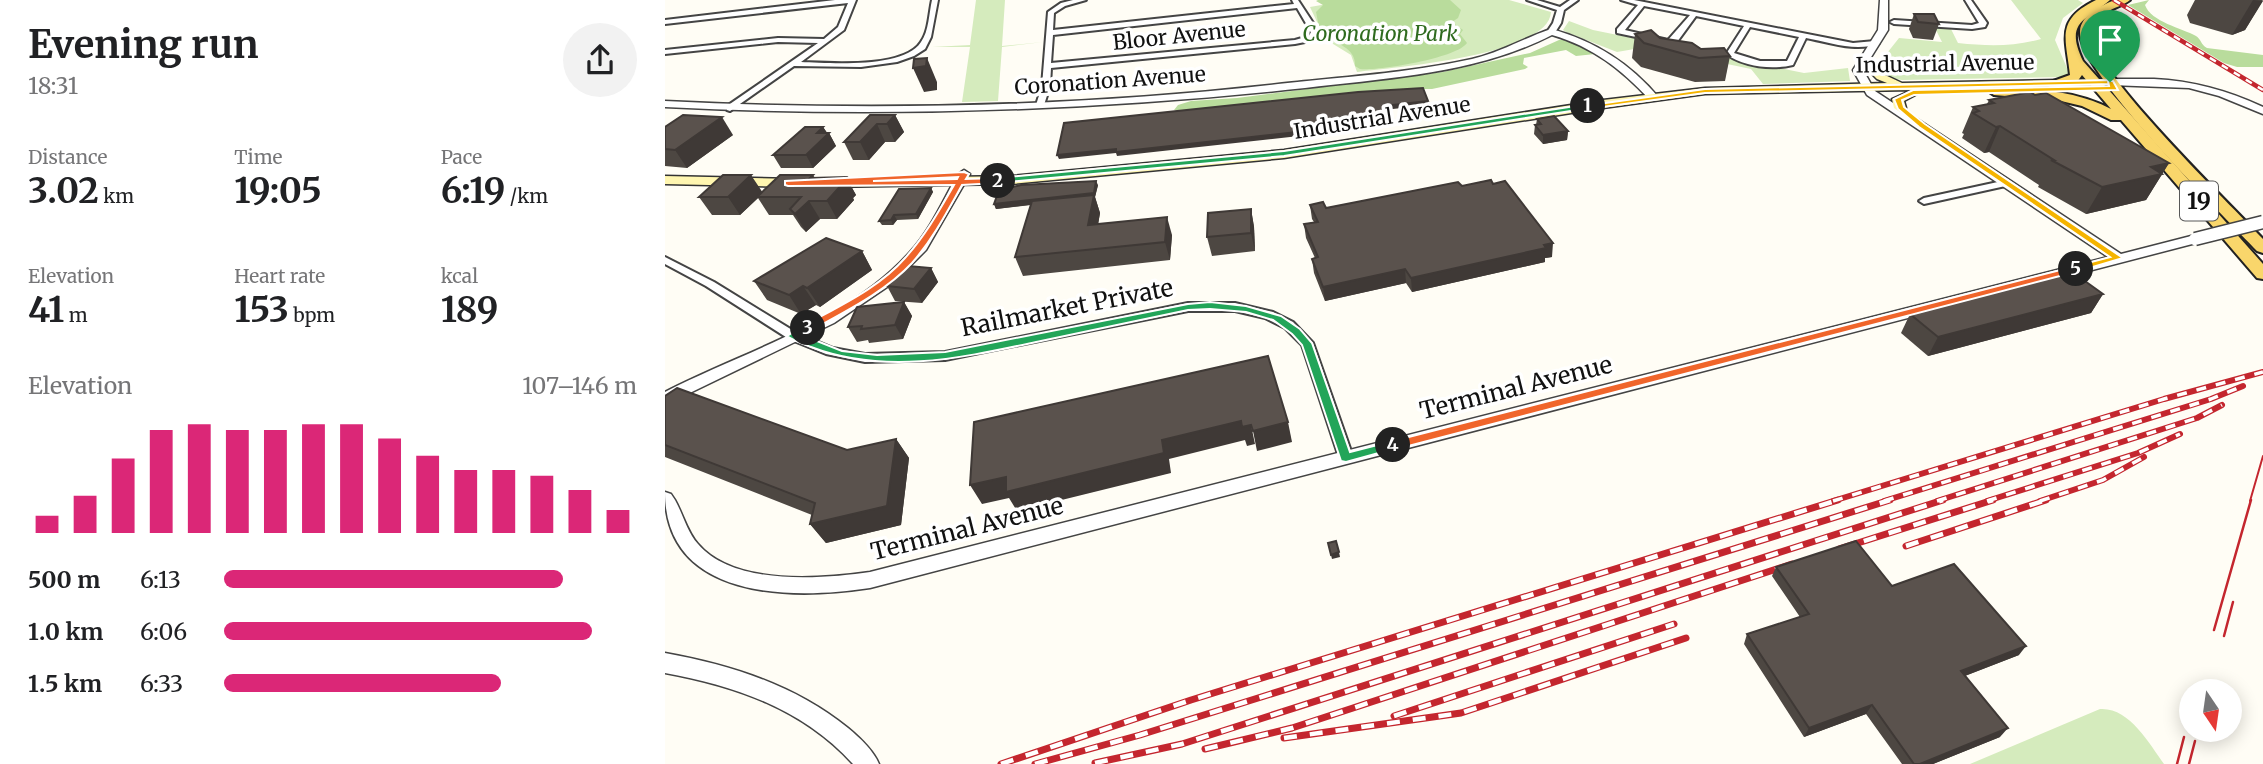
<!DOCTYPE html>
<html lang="en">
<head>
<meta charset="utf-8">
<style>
  :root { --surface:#fff; --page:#f2f2f2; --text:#202124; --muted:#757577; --accent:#db2777 }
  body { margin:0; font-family:Merriweather,serif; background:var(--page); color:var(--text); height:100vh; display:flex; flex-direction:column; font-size:26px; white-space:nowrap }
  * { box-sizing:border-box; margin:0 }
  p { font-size:23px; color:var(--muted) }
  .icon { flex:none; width:38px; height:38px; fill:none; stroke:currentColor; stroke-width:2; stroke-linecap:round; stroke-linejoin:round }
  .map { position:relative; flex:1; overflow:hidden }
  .sheet { display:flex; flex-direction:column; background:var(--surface); width:665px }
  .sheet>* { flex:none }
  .needle { width:46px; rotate:167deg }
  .controls { position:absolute; left:1514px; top:679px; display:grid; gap:14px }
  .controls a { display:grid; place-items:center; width:63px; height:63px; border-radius:50%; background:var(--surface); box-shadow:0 4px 18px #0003; font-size:35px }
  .pin { position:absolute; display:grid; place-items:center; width:60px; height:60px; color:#fff; margin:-72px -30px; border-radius:50% 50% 50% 0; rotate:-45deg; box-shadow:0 0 7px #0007 }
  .pin .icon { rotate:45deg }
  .km { position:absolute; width:35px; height:35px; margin:-18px; border-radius:50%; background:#222; color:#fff; font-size:19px; line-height:35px; text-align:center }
  .round { display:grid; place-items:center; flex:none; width:74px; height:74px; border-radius:37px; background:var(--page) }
  .overview { display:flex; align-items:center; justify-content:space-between; height:119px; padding:0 28px }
  h1 { font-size:38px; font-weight:700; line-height:52px }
  .metrics { display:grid; grid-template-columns:repeat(3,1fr); gap:10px; height:119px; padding:7px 28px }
  .metrics div { display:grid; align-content:center }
  .metrics b { font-size:35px; font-weight:700 }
  .metrics small { font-size:19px; font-weight:400 }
  .metrics p { font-size:19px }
  .chart { height:196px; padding:14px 28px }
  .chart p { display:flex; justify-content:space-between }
  .chart svg { width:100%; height:126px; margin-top:7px; stroke:var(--accent); stroke-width:6 }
  ul { padding:0 28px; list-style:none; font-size:23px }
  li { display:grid; grid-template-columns:112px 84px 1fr; align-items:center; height:52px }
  li i { height:18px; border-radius:9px; background:var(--accent) }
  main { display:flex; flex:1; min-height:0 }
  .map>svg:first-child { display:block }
  .green { fill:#d5ebbd }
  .forest { fill:#b9dc9c }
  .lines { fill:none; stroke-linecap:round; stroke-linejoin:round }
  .minor-casing { stroke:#444; stroke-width:4 }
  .tertiary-casing { stroke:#444; stroke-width:3 }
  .secondary-casing { stroke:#333; stroke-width:3 }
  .primary-casing { stroke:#222; stroke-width:4 }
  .minor { fill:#fff; fill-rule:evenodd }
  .tertiary { fill:#fff; fill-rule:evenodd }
  .secondary { fill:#fff6b0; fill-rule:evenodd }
  .primary { fill:#f9d66b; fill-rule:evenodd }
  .tram-far1 { stroke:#c4262e; stroke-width:2 }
  .tram { stroke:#c4262e; stroke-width:2.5 }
  .rail-far2-casing { stroke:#c4262e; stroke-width:4.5 }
  .rail-far1-casing { stroke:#c4262e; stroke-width:6 }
  .rail-casing { stroke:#c4262e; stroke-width:7 }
  .rail-far2 { stroke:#fff; stroke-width:2.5; stroke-dasharray:7; stroke-linecap:butt }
  .rail-far1 { stroke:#fff; stroke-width:3.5; stroke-dasharray:10; stroke-linecap:butt }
  .rail { stroke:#fff; stroke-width:4.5; stroke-dasharray:13; stroke-linecap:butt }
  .tertiary-bridge-casing { stroke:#444; stroke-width:15; stroke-linecap:butt }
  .tertiary-bridge { stroke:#fff; stroke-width:12 }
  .wall { fill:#4d4742 }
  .shaded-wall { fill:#3f3936 }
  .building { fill:#5a524d; stroke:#3f3936; stroke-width:2 }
  .split-1 { fill:#f5b400; stroke:#fff; stroke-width:2 }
  .split-2 { fill:#22a559; stroke:#fff; stroke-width:2 }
  .split-3 { fill:#f0652b; stroke:#fff; stroke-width:2; fill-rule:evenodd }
  .split-4 { fill:#22a559; stroke:#fff; stroke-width:2 }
  .split-5 { fill:#f0652b; stroke:#fff; stroke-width:2 }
  .split-6 { fill:#f5b400; stroke:#fff; stroke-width:2 }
  .labels { text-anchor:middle; stroke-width:7; stroke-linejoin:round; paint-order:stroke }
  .far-park-label { font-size:21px; font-style:italic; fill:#2f6b1f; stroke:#fff }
  .far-street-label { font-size:21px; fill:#111; stroke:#fff }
  .shield { fill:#fff; stroke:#585858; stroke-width:2 }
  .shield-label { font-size:23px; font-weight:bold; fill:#111 }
  .street-label { font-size:24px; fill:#111; stroke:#fff }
</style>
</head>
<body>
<main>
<section class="sheet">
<div class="overview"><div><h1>Evening run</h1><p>18:31</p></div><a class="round"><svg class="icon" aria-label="share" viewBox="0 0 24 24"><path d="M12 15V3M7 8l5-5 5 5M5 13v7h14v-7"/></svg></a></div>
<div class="metrics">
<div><p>Distance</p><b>3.02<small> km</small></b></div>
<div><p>Time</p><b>19:05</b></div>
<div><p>Pace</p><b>6:19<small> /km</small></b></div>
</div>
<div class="metrics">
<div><p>Elevation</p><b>41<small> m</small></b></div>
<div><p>Heart rate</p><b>153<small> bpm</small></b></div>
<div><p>kcal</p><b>189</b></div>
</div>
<div class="chart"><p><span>Elevation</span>107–146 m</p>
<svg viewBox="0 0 160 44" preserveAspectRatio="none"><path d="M5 44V38M15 44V31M25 44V18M35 44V8M45 44V6M55 44V8M65 44V8M75 44V6M85 44V6M95 44V11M105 44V17M115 44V22M125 44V22M135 44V24M145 44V29M155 44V36"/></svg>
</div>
<ul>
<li><b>500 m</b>6:13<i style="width:82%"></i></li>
<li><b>1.0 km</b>6:06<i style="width:89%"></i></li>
<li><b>1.5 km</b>6:33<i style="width:67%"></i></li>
</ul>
</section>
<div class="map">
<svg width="1598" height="764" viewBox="0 0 1598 764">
  <rect width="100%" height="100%" fill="#fffdf5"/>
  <g class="green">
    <path d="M311,0h29l-3,46 41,-4 -41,5 -4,54 -36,1 8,-55h-38l38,-2z"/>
    <path d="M685,0h159l42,12c-2,44 -158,55 -194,60l-6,-17 -26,-16 -15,-32z"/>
    <path d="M1346,0h67l5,3 -20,15 -8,22 15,35 -4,2 -164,3 -17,-3 -9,-10 23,-29 43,4 -7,-14 16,1 7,14c29,3 54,4 83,-4z"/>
    <path d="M904,21l24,9 211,43 44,-5 2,13 -87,3 -12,-15 -105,-22 -29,5 -51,-20 -3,-2z"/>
    <path d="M1435,709c29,-2 49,34 64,55h-194z"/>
  </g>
  <g class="forest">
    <path d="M653,0h132l11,10 -3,8 -6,4 11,8 -3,4 7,9c-10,15 -88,28 -107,26l-5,-3c1,-18 -19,-24 -34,-29l-5,-25 7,-7 -7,-4z"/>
    <path d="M1484,0l-4,5c6,17 37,23 51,31 5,3 5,9 11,12l56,7v12h-26l-13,-4 -96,-58z"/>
    <path d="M894,40h8l28,14 -19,2 -10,-6 -42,8 -1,6 5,3 -3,2 -93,20h-34l-205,23 -19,-2 4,-5 13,-4 46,-3 206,-26 87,-19z"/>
  </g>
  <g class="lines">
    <defs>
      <g id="minor">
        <path d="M170,0h21l-12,30 -43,32c28,1 103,7 120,-20 8,-11 8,-29 11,-42h6l-7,37 -6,12 -11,7 -17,6 -36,5 -67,-1 -64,45 -3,-1v-4l91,-63 -40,-1 -113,12v-4l113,-12 46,1 14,-12 10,-24 -183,21v-4z"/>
        <path d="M408,0h13l-21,6 -11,7 -1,17 241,-26 -2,-4h6l21,32 -4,8 -20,4 -244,24 -1,18 -6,19 -7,2 -1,-2 6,-19 6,-74 13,-9zM632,8l14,24 -2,4 -14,4 -244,23 2,-28z"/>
        <path d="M862,0h10l23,7 10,-7h8l-14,10 -3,13 -7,11h-3l-4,-2 6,-9 4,-13z"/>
        <path d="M956,0h13l219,43 22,-2 4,2c-21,10 -51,-1 -73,-5l-13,27c-21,5 -49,2 -67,-11l18,-28 -48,-10 -19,26 -8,2 -52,-11v-4l21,-24zM979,6l46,9 -22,25 -43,-10zM1085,27l49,10 -12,24h-27l-26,-8z"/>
        <path d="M1300,0h6l16,23 -2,4 -13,2 -78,-5 -4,-2 4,-2 78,5 7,-2z"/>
        <path d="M1342,180l5,3 -2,2 -86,19 -5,-3 5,-3z"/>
        <path d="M0,257l49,25 83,51 36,15 32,6 80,-2 243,-49h47l38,9 20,10 20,21 40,114 -2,4h-10l-2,-4 -37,-112 -17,-17 -20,-10 -30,-7h-47l-243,49 -80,2 -39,-8 -37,-15 -83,-53 -41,-22z"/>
      </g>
      <g id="tertiary">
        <path d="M1215,0h8v30l-25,40 12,21 246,163 74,-19 5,1v6l-1330,346c-79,12 -205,12 -205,-96l6,2 4,6c8,14 12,32 23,44 36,42 123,35 172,28l1238,-315 -241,-162 -14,-25 25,-40z"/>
        <path d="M886,29c44,12 79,34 108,69l-9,2c-29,-31 -57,-53 -98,-65 -76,39 -163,43 -247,53 -213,23 -426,30 -640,19v-6c205,10 409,6 613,-17 64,-7 131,-11 194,-25 30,-7 52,-21 79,-30z"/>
        <path d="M1489,79c39,2 73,11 109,28v7l-44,-18 -30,-8 -79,-3 -5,-3 5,-3z"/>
        <path d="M299,170l6,4 -44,76 -33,33 -59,40 -169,82v-13c81,-42 183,-70 245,-140 21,-23 33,-52 48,-78z"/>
        <path d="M0,653c66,12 130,32 183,75 12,10 25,22 31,36h-26c-50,-55 -117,-78 -188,-91z"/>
      </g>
      <g id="secondary">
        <path d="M1201,64h8l11,11 17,8 208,-4 6,3 -6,3 -196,5 5,3 -15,8 2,7 -6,4 -6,-4 -2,-9 20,-9 -207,4 -102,14 -319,50 -272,26 -187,3 -7,-4 7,-4 187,-3 272,-26 319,-50 102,-12 182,-5 -10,-4 -11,-11z"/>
        <path d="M0,176l129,3 7,4 -7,4 -129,-3z"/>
      </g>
      <g id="primary">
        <path d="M1431,0h14c-24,21 -46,21 -27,61l180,203v15l-6,-1 -136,-158h-10l-29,-14 -25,-6 -63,-5 -6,-4 6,-4c40,2 82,3 117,22l-29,-34 -5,7 -26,6 -6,-4 25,-9c-4,-37 -15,-55 26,-75z"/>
        <path d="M1450,0h15c-11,9 -40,13 -39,33 1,38 140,172 172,206v14l-6,-2c-32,-34 -181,-181 -177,-220 1,-16 22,-26 35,-31z"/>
      </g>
    </defs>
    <use href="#minor" class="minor-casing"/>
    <use href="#tertiary" class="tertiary-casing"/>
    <use href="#secondary" class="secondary-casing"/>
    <use href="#primary" class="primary-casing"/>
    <use href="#minor" class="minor"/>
    <use href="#tertiary" class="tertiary"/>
    <use href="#secondary" class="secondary"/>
    <use href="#primary" class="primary"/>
    <path class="tram-far1" d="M1585,501l13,-45"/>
    <g class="tram">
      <path d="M1549,630l37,-130"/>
      <path d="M1559,636l9,-34"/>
      <path d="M1512,764l7,-27"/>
      <path d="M1524,764l6,-23"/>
    </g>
    <defs>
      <path id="rail-far2" d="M1449,0l149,90"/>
      <g id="rail-far1">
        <path d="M1168,501l331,-102 99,-27"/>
        <path d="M1219,501l327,-102 32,-13"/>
        <path d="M1272,501l260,-83 25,-13"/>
        <path d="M1322,501l151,-48 42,-19"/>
        <path d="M1375,501l63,-21 41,-23"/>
      </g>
      <g id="rail">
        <path d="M1241,546l140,-46"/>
        <path d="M1174,549l154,-49"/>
        <path d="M729,716l280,-92"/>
        <path d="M619,738l177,-25 225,-75"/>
        <path d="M540,749l87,-21 500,-164"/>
        <path d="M430,763l87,-19 761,-244"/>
        <path d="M336,764l190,-64 647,-200"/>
        <path d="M370,764l105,-29 750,-235"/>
      </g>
    </defs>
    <use href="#rail-far2" class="rail-far2-casing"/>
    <use href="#rail-far1" class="rail-far1-casing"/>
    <use href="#rail" class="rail-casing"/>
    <use href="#rail-far2" class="rail-far2"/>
    <use href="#rail-far1" class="rail-far1"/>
    <use href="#rail" class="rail"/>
    <defs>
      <path id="tertiary-bridge" d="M1530,239l68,-17"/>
    </defs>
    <use href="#tertiary-bridge" class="tertiary-bridge-casing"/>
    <use href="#tertiary-bridge" class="tertiary-bridge"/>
  </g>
  <g class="wall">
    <path d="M1530,0h68l-18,30 -13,5 -42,-12 -3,-8z"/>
    <path d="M1249,14l25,10 -6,16 -20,-2 -4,-9z"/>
    <path d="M970,34l25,4 70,18 -5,25 -30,1 -54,-15 -9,-9z"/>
    <path d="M1324,100l180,63 -23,37 -60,14 -48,-27 1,-2 -50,-33 -5,1 -22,-15 2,-4 -2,-1 11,-26 14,-3z"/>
    <path d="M230,115l9,17 -9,10h-10l-16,18h-16l-9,-18z"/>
    <path d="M872,119l31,12 -1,9 -24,4 -9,-10 1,-9h1z"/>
    <path d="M0,127l68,8 -46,33 -22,-2z"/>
    <path d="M158,127l4,6h2l7,13 -23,22h-32l-8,-13z"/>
    <path d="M148,175l2,3 31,-1 10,18 -3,3 1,2 -17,19h-17l-14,13 -5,-5 -8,-12h-24l-11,-17 -18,17h-28l-13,-18 63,-5z"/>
    <path d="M433,185l-3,12 5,16 -2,11 74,11 -2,25 -147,16 -8,-19 16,-52 -35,4 -2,-5z"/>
    <path d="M797,186l90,71 -7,1v4l-133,30 -6,-9 -81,18 -11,-28 -2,-14 3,-1 -9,-20 -2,-14 10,-2 -2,-3 -2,-14 16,3z"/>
    <path d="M266,188l2,4 -15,27 -21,1 -4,5h-11l-3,-4z"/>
    <path d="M586,209l3,18 1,24 -43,5 -5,-19z"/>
    <path d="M197,251l10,19 -52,37 -4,-2 -15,9 -34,-14 -13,-19z"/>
    <path d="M266,268l7,14 -16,21 -27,-2 -8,-15z"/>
    <path d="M1438,294l-12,19 -163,43 -27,-23 9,-19z"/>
    <path d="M239,302l8,14 -9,23 -34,4 -1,-3 -11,2 -9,-15z"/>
    <path d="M0,396l182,54 49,-11 13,19 -8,67 -75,18 -16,-19 2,-9 -147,-58z"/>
    <path d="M1111,567l116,19 127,69 -54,21 35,61 -67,27h-31l-36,-50 -62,23 -60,-93 3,-10 53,-17 -28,-41z"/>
  </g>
  <g class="shaded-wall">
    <path d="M1588,0l10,1 -18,29 -13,5z"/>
    <path d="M262,58l10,24v8l-13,2 -11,-24z"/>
    <path d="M763,101v4l-44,5 -1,-4z"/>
    <path d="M720,111v5l-44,5v-4z"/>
    <path d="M230,115l9,17 -9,10 -8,-18z"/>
    <path d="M57,117l11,18 -46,33 -12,-18z"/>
    <path d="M212,124l8,18 -16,18 -9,-18z"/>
    <path d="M1335,126l-11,26 -5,1 12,-26z"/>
    <path d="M158,127l5,7 1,-1 7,13 -23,22 -7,-13 11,-22z"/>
    <path d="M678,127l1,4 -227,25 -1,-3 -57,6 -2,-4z"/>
    <path d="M903,131l-1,9 -24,4v-9z"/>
    <path d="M1504,163l-23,37 -60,14 16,-27 49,-20z"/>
    <path d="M86,175l12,18 -6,4 1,1 -18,17 -12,-18z"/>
    <path d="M181,177l10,18 -3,3 1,2 -17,19 -10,-18z"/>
    <path d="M431,181l2,4 -3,12 5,16 -5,30 -7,-18 6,-28 -98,12 -2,-5z"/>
    <path d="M266,188l2,4 -15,27 -2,-5z"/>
    <path d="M144,201l11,18 -14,13 -11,-18z"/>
    <path d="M586,209l3,18 1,24 -4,-18z"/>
    <path d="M229,215l3,5 -4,5 -2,-5z"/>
    <path d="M502,217l5,18 -2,25 -5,-18z"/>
    <path d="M888,243l-1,14 -7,1v4l-133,30 -1,-14z"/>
    <path d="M197,251l10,19 -52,37 -13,-19z"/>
    <path d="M266,268l7,14 -16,21 -8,-14z"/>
    <path d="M740,269l1,14 -81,18 -2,-14z"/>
    <path d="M138,286l13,19 -15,9 -12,-19z"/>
    <path d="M1438,294l-12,19 -163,43 10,-19z"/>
    <path d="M239,302l8,14 -9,23 -8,-14z"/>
    <path d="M576,421l10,4 4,19 -8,2 -2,-6 -76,19 2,14 -154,38 -8,-13 -27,6 -12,-19z"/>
    <path d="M623,422l4,20 -35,9 -4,-20z"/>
    <path d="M231,439l13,19 -8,67 -75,18 -16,-19z"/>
    <path d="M674,552l1,5 -8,2 -1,-4z"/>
    <path d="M1361,646l-7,9 -65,25 7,-9z"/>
    <path d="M1207,705l-6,9 -62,23 5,-9z"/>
    <path d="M1343,728l-8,9 -67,27h-13z"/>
  </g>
  <g class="building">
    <path d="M1249,14h20l5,10 -21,-2z"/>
    <path d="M986,30l9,8 32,5 9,6 23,-1 6,8 -31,2 -55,-15 -9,-9z"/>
    <path d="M262,58l-1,8 -13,2 1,-9z"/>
    <path d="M758,88l5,13 -45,5 2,5 -44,6 2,10 -227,25v-3l-59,6 7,-32 294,-31z"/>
    <path d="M1365,92l5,3 11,-2 123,70 -18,4 11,7 -60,13 -51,-27h3l-54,-34 -4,1 -23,-14 6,-2 -6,-4 21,-4 -5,-3z"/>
    <path d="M18,115l39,2 -47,33 -10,-1v-22z"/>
    <path d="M205,115h25l-8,9h-10l-17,18h-16z"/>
    <path d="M889,116l14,15 -25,4 -8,-10 6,-1 -4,-5z"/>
    <path d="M140,127h18l-6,6h12l-23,22h-33z"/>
    <path d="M58,175h28l-23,22h-29z"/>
    <path d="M115,175h33l-3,3 36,-1 -5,5h3l-17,19h-18l-14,13 -5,-5 11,-12h-44z"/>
    <path d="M826,180l2,4 12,-3 48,62 -9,2 2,3 -135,30 -6,-9 -82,18 -11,-28 6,-2 -14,-33 14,-2 -8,-17 13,-3 3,6 132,-26 4,4z"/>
    <path d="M431,181l-2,12 -100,11 5,-14 22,-5z"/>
    <path d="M266,188l-15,26 -22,1 -3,5 -12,1 20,-32z"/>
    <path d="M429,195l-6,30 79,-8 -2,25 -150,15 17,-56z"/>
    <path d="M586,209v24l-44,4 1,-24z"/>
    <path d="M161,238l36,13 -55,37 -4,-2 -14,9 -35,-14z"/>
    <path d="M243,266l23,2 -17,21 -27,-3z"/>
    <path d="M1406,271l32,23 -165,43 -28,-23z"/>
    <path d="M239,302l-9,23 -34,4 1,-3 -14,1 9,-20z"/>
    <path d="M603,356l20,66 -35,9 -2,-6 -9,2 -1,-6 -79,19 2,13 -158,39v-15l-36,8 4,-63z"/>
    <path d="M12,388l170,62 49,-11 -9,67 -77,18 5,-21 -150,-58v-49z"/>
    <path d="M671,541l3,11 -8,3 -3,-12z"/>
    <path d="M1191,541l36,45 62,-22 72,82 -65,25 47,57 -88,36h-6l-42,-59 -63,23 -62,-94 62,-20 -33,-47z"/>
  </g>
  <path class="split-1" d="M1445,80l3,4 -408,9 -117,16 -4,-3 121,-17z"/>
  <path class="split-2" d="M923,104l2,4 -306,48 -286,27 -4,-2 4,-3 286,-27z"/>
  <path class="split-3" d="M299,172l5,2 -3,5 32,-1 5,3 -5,2 -36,2c-15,27 -29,54 -50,78 -27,29 -66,48 -100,67h-7v-5c34,-19 74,-37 100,-67 20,-22 34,-47 49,-73l-166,1 -3,-1v-4zM293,177l-1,2 -84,2z"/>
  <path class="split-4" d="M545,302l36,4 35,10 19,13 12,14 38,109 43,-11 6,4 -2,3 -51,14 -5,-1 -39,-116 -10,-11 -19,-14 -27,-8 -36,-3 -22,1c-49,10 -98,21 -147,31 -76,16 -154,35 -230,6 -8,-3 -17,-6 -24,-11l21,-12 6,4 -12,7 40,16 35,4 68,-3 243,-48z"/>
  <path class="split-5" d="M1411,266l5,3 -2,2 -686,179 -7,-5 7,-4z"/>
  <path class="split-6" d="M1443,81h5l5,9 -204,5 -12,5 2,7 21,17 198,134 -47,14 -5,-3 1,-2 38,-10 -191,-130 -21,-18 -4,-10 19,-9 196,-4z"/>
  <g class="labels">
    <g class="far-park-label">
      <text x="715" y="41">Coronation Park</text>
    </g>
    <g class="far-street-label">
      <text transform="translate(514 36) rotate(-6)" y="7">Bloor Avenue</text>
      <text transform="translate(1280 64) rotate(-1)" y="7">Industrial Avenue</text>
      <text transform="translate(445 81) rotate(-4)" y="7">Coronation Avenue</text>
      <text transform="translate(717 118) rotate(-9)" y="7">Industrial Avenue</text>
    </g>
    <rect class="shield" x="1515" y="181.5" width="38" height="39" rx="5"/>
    <g class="shield-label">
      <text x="1534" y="209">19</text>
    </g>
    <g class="street-label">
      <text transform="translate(402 308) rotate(-11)" y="8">Railmarket Private</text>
      <text transform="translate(851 388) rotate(-14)" y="8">Terminal Avenue</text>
      <text transform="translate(302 529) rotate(-14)" y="8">Terminal Avenue</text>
    </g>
  </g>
</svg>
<div class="controls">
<a><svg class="needle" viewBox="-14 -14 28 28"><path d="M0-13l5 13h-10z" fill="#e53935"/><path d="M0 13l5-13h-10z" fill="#757577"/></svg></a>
</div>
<div class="pin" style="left:1445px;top:82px;background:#1e9e55"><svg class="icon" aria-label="arrive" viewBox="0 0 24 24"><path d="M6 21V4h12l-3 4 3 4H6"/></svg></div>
<b class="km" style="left:923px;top:106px">1</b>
<b class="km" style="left:333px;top:181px">2</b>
<b class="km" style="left:143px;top:328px">3</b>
<b class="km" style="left:728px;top:445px">4</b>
<b class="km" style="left:1411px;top:269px">5</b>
</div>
</main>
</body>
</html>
